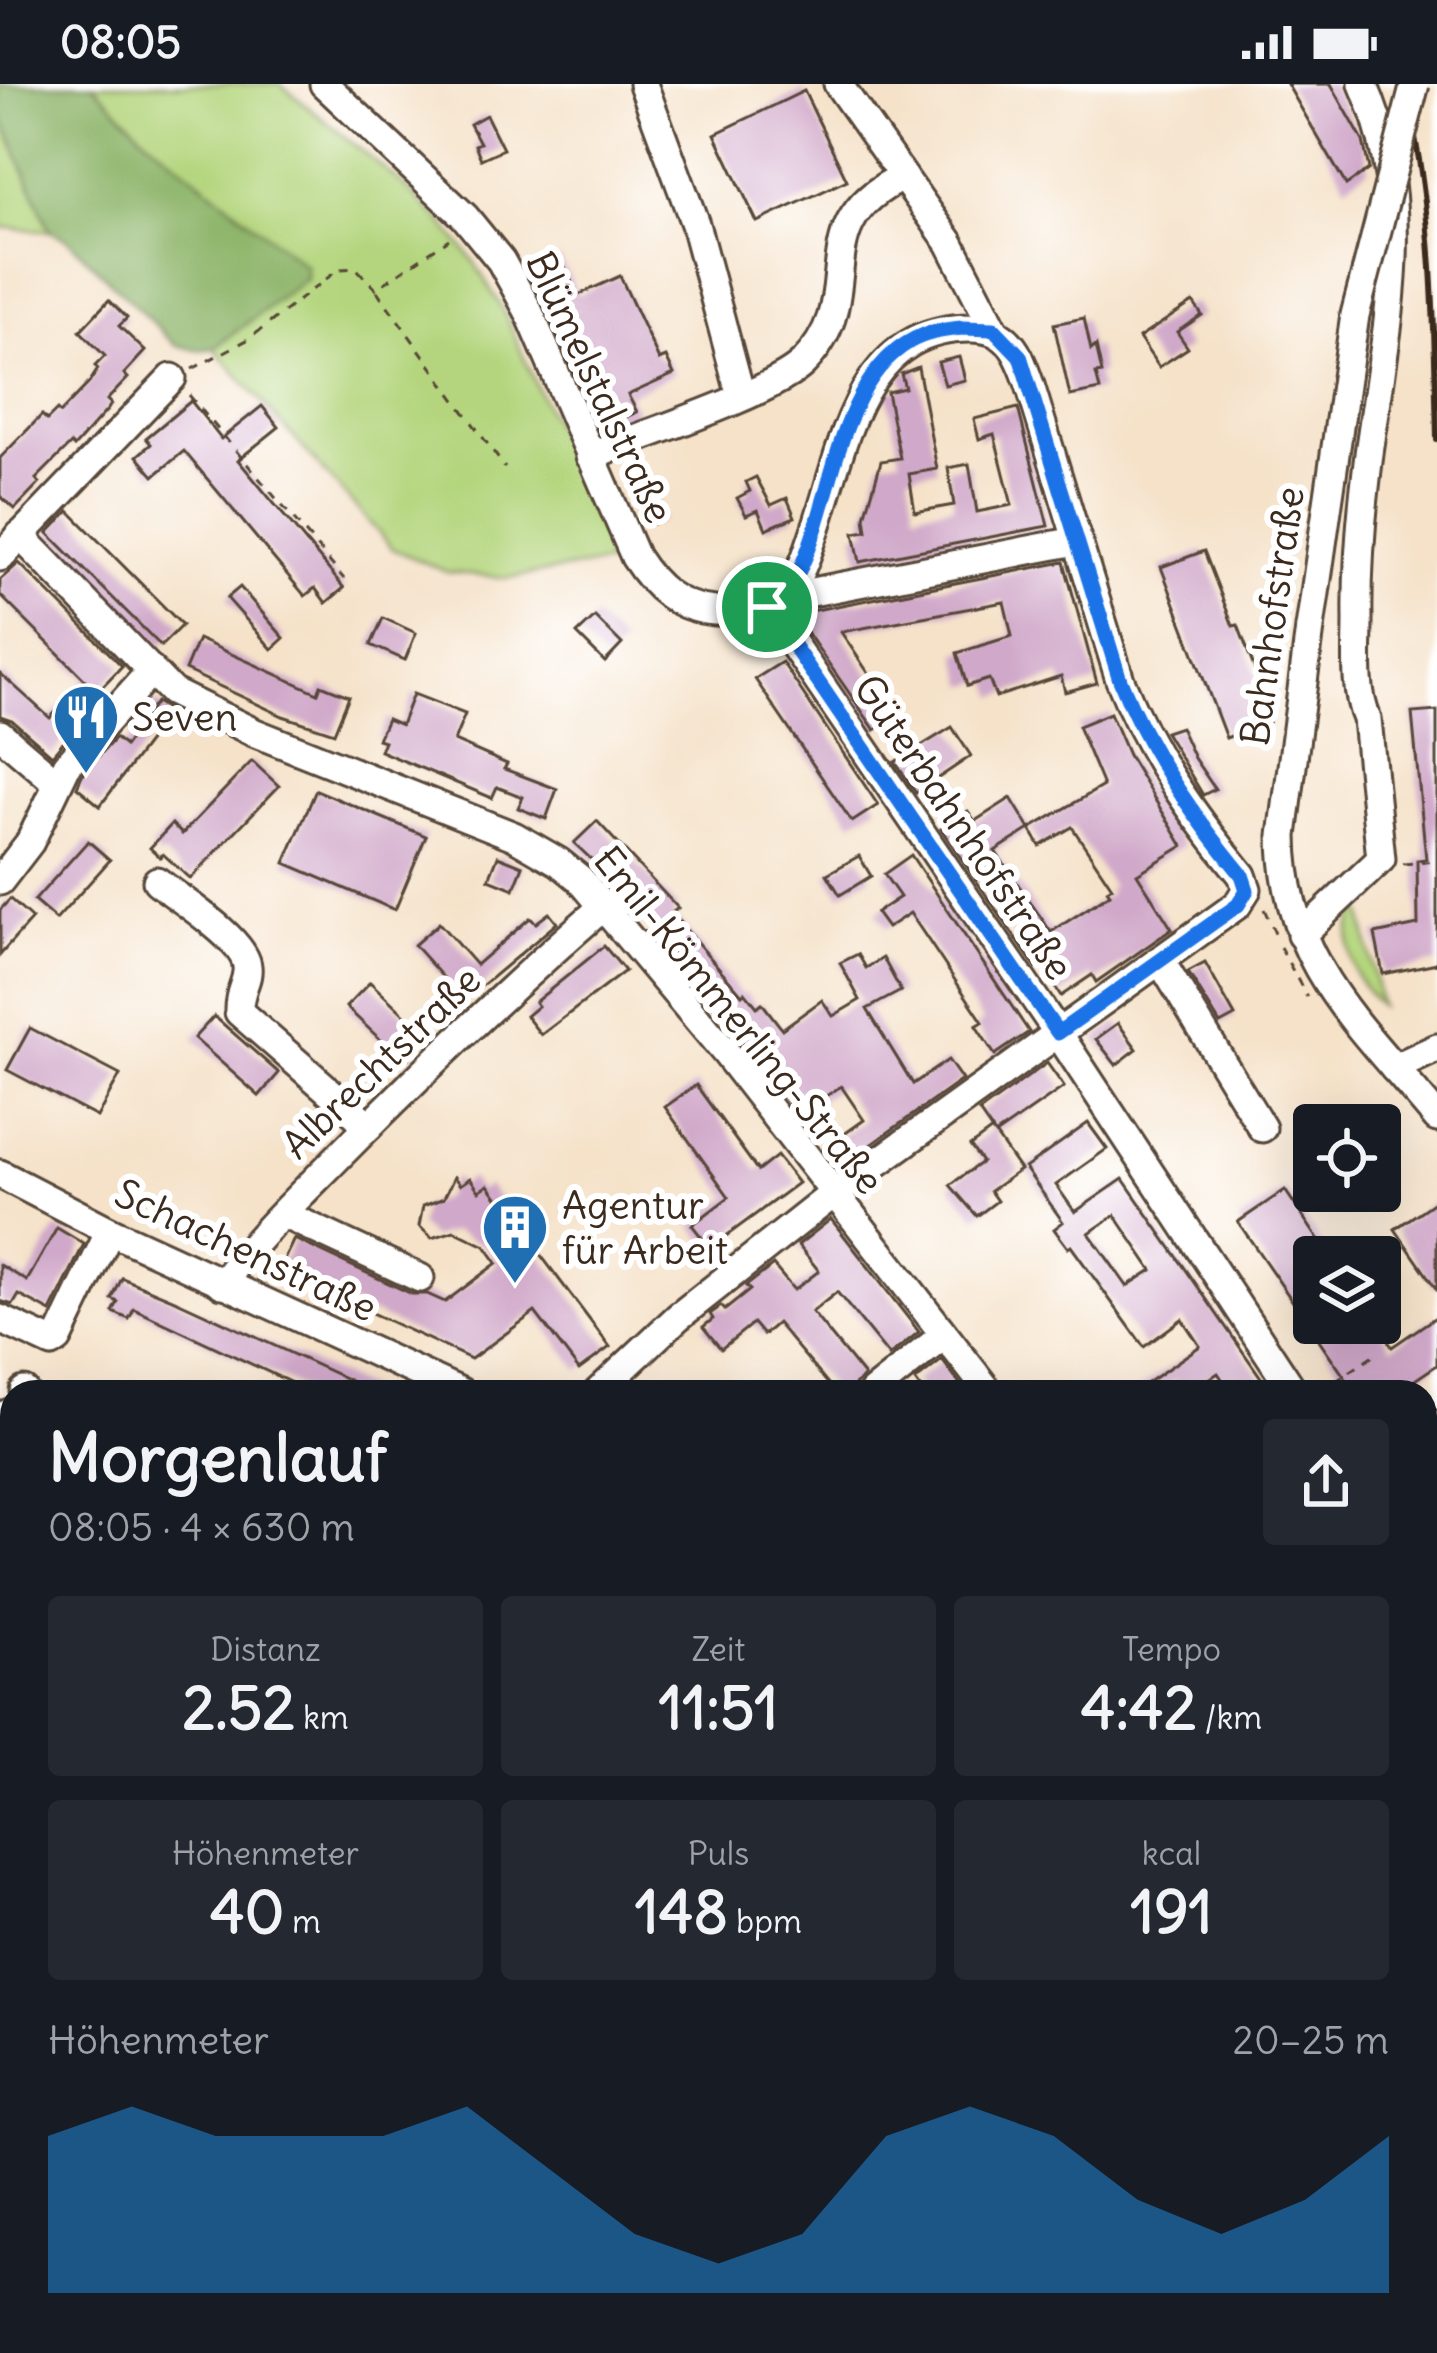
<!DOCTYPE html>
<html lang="de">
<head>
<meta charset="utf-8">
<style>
  :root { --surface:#171b24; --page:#242831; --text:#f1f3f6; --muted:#9ea1a6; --accent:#1f6fb2 }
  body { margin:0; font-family:Delius,sans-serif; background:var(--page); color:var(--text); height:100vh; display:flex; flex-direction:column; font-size:45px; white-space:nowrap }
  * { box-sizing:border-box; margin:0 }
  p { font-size:39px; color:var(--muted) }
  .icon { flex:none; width:66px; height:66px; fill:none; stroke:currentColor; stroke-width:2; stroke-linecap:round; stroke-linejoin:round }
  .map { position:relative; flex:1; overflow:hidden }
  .side { position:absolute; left:0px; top:1296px; width:1437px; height:975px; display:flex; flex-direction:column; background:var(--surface); border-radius:36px 36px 0 0; box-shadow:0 12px 48px #0002 }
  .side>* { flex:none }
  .fabs { position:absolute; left:1293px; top:1020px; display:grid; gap:24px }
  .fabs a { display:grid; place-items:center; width:108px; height:108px; border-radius:12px; background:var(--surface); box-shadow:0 12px 48px #0002; font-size:60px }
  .pin { position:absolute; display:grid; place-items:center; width:102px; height:102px; color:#fff; margin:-51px; border:6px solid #fff; border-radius:50%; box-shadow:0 3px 12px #0007 }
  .round { display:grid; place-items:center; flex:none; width:126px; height:126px; border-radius:12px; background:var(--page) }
  .summary { display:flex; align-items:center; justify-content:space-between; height:204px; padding:0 48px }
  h1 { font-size:66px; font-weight:700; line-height:90px }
  .metrics { display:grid; grid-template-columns:repeat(3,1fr); gap:18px; height:204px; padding:12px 48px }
  .metrics div { display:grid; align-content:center; border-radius:12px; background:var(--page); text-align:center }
  .metrics b { font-size:60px; font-weight:700 }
  .metrics small { font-size:33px; font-weight:400 }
  .metrics p { font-size:33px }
  .chart { height:336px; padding:24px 48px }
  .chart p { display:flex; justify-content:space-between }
  .chart svg { width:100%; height:216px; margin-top:12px; fill:var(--accent); opacity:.7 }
  .status { display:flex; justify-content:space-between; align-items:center; height:84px; padding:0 60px; background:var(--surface); direction:ltr }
  .status svg { height:33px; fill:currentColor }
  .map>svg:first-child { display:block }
  .green { fill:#b4d57d; stroke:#78804e; stroke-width:3 }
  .forest { fill:#8fb66c; stroke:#657045; stroke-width:3 }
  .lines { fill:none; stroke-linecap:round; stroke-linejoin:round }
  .stream { stroke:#81b2ed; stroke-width:6 }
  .building { fill:#d0a8c9; fill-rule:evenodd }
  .minor-casing { stroke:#574638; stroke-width:33 }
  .path { stroke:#574638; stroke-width:3; stroke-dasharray:9 9; stroke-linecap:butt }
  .minor { stroke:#fff; stroke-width:27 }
  .rail { stroke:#3b2a1e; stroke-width:6 }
  .minor-bridge-casing { stroke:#574638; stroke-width:33; stroke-linecap:butt }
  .minor-bridge { stroke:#fff; stroke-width:27 }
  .route-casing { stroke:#fff; stroke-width:24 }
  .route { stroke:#1a73e8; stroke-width:15 }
  .labels { text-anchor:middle; stroke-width:12; stroke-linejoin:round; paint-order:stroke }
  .street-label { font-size:39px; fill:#3b2a1e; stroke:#fff }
  .poi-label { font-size:39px; fill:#3b2a1e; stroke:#fff; text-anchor:start }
</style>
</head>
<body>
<div class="status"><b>08:05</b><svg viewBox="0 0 49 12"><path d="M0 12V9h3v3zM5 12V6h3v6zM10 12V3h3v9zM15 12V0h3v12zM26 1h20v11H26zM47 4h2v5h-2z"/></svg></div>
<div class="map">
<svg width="1437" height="2269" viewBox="0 0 1437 2269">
  <rect width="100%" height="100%" fill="#fff"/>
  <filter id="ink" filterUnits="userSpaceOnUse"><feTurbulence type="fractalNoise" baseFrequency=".00833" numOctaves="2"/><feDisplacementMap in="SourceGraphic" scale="24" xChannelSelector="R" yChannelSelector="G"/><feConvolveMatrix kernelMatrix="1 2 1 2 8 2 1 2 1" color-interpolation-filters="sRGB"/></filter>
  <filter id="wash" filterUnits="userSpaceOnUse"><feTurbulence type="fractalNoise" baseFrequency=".004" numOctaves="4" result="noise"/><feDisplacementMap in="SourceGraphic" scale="48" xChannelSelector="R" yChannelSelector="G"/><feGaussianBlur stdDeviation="2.7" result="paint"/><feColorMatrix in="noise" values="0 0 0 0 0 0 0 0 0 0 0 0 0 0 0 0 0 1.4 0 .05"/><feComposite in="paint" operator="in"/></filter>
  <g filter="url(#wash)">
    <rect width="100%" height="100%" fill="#f5e2c9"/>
    <g class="green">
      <path d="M93,0h187l120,98 44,42 29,36 30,50 111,252 -106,16 -61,-6 -54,-23 -179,-201 91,-69 -160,-142z"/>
      <path d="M0,29l50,118 -50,-4z"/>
      <path d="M1360,820l20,102c-31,-29 -41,-65 -20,-102z"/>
      <path d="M0,1859l12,2v113l-12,-2z"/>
      <path d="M0,2086l12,1v139l-12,-2z"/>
      <path d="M1425,2210l12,1v58h-1229l-25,-10h1242z"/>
    </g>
    <g class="forest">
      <path d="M0,0h93l52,53 161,129v12l-92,70 -16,2 -23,-5 -108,-106 -17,-8 -50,-118z"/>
      <path d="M0,1457l12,6v296l-12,-5z"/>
      <path d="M0,1972l12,2v113l-12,-1z"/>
    </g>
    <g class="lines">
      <g class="stream">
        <path d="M0,1833l7,2"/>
        <path d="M823,2259l15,10"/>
      </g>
    </g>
    <g id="blocks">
      <g class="building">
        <path d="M1287,0h44l32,57 6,28 -23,16z"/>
        <path d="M804,7l43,89 -90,42 -42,-88z"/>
        <path d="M486,31l17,34 -22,10 -6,-14 5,-2 -10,-19z"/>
        <path d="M560,174l18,37 42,-19 39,84 7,-3 8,17 -46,21 9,17 -38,17 -71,-156z"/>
        <path d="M109,216l18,18 -8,8 26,25 -21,23 4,4 -21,22 4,4 -3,5 -34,38 -3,-3 -35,35 4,4 -25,26 -15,-13v-38l42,-43 5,5 10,-10 3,3 29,-30 9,-14 -3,-3 10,-10 -25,-25z"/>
        <path d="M1193,218l9,13 -25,17 11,16 -29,19 -20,-29z"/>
        <path d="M1084,234l7,32 5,-4 6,27 -6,1 4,16 -30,6 -16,-72z"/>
        <path d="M959,273l6,23 -20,5 -7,-23z"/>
        <path d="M918,283l19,102 -28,5 6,38 39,-7 -6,-37 21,-4 8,48 35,-7 -18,-71 -15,5 -5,-20 44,-11 30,118 -188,36 -6,-29 13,-2 -2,-14 16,-56 19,-3 -13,-66 18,-4 -4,-14z"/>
        <path d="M191,317l30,38 41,-33 17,21 -41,33 106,128 -18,15 -11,-15 -10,8 -121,-145 -30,25 -17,-20 14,-12 -5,-6z"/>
        <path d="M756,393l15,28 16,-7 8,19 -29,12 -8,-19 -12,5 -9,-17 13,-7 -4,-9z"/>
        <path d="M652,410l11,26 -16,6 -11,-25z"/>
        <path d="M69,427l113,114 -21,21 -113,-113z"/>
        <path d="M1204,467l29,75 5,-1 24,64 -5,2 12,31 -43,16 -65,-171z"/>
        <path d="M1064,478l33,121 -32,9 -4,-16 -65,21 -7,-18 -22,7 -10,-33 55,-17 -8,-34 -163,30 38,57 -9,6 18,27 -13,8 -78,-112 3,-5z"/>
        <path d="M19,479l103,103 -60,62 7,7 -17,20 -40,-35 -12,-4v-43l50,45 35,-38 -85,-85v-15z"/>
        <path d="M240,503l44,51 -12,11 -45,-51z"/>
        <path d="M595,533l27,27 -17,18 -28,-28z"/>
        <path d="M383,534l33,15 -11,27 -34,-15z"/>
        <path d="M198,555l120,54 3,-8 28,11 -15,37 -51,-17 -98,-46z"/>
        <path d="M782,578l96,143 -26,17 -97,-143z"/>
        <path d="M413,610l52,20 -11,27 53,23 -3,5 53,20 -11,30 -28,-11 5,-11 -26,-10 -5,11 -112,-47 4,-10 -6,-2 9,-20 14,6z"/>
        <path d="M156,618l15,10 -71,94 -23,-19 5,-12 33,-37 10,8z"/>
        <path d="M1437,627v252l-54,11 -8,-40 43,-9 -1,-65 9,-1 -14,-146z"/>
        <path d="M1110,629l18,42 55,91 -46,28 35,55 -76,53 -4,-7 -31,21 -21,-31 -4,3 -95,-139 27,-18 7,10 36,-23 19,31 73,-43 -25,-60zM1072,743l40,60 -5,3 3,4 -59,38 -56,-81 35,-22 10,17z"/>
        <path d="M952,643l19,29 -55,37 -21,-31z"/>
        <path d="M1180,643l14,31 21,31 -12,6 -38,-63z"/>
        <path d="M252,677l27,25 -89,93 -27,-25 -3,3 -10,-9 22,-24 10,10z"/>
        <path d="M316,706l110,46 -31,74 -110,-47z"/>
        <path d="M597,737l81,87 -6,5 70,82 3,-3 12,15 5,-4 20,26 40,-29 11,16 27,-16 -20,-37 18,-9 8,14 17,-10 18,33 -34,18 46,75 35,-24 14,20 -124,88 -15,-19 41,-29 -23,-34 -43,29 -128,-166 -61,-73 -35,-33z"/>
        <path d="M88,757l22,19 -54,60 -22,-19z"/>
        <path d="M911,771l118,177 -34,23 -19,-29 7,-4 -73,-109 -23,15 -11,-15 24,-16 -16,-23z"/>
        <path d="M498,772l25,10 -9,23 -25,-10z"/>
        <path d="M859,772l12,20 -31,19 -13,-21z"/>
        <path d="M10,815l22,20 -32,36v-45z"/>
        <path d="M549,829l8,10 -93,78 -50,-56 25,-22 37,42 54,-47 6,5z"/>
        <path d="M604,862l21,25 -84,64 -15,-19 12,-10 -3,-4z"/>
        <path d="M1205,879l30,53 -15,8 -32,-52z"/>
        <path d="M370,898l58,55 -24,25 -58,-55z"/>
        <path d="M214,932l65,57 -20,23 -65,-58z"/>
        <path d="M1118,939l19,26 -21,16 -20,-26z"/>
        <path d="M30,944l90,47 -23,42 -90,-47z"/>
        <path d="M1047,979l17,24 -69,48 -16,-23z"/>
        <path d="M696,1001l62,86 19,-15 21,27 -88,65 -18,-23 37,-28 -64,-90z"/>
        <path d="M1088,1039l19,26 -51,36 19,27 48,-33 148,213h-40l-13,-19 -28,19h-6l-9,-12 -17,12h-24l66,-46 -18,-27 -38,28 -73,-101 -3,2 -14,-19 9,-7 -38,-54zM1115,1131l37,55 -25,16 -38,-53z"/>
        <path d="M992,1046l28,40 -30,21 7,10 -20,15 -27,-31 32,-23 -12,-16z"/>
        <path d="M454,1093l6,8 10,-7 9,13 9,-6 122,162 -31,23 -44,-58 -64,47 -192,-89 15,-31 118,55h15l18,8 52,-39 -12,-17 -31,-15 -22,7 -13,-12 4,-20 21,-8z"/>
        <path d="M1285,1106l45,67h-16v66h62l16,24 45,-31v49l-40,27h-42l-117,-170z"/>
        <path d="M1437,1116v90l-42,-61z"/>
        <path d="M831,1135l88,113 -30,24 -52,-64 -25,20 52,64 -16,16h-13l-58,-69 -14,12 -10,-12 -32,26 -18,-22 10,-8 -3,-5 11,-8 4,4 25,-20 -4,-4 27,-21 21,25 25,-19 -21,-26z"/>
        <path d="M57,1144l27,16 -33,68 -32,-17 -6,10 -13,-4v-36l27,16z"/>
        <path d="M122,1194l53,22 200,92h-64l-177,-83 -5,10 -16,-7 5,-10 -6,-3z"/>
        <path d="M942,1276l24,32h-43l-8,-11z"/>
      </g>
    </g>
  </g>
  <g filter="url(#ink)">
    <use href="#blocks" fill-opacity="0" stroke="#574638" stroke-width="3"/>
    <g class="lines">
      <defs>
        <g id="minor">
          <path d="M324,0l141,133 36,44 27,49 107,247c20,31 42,51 80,54 20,1 46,1 62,-11 23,-17 30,-46 39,-72 28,-84 44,-200 154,-200 39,-1 49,25 60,57l90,295c29,73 72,134 122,195l5,14 -10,16 -405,290 -154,122 -80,75"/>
          <path d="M643,0l52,140 46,172"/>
          <path d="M838,0l112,159 44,86"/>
          <path d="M590,372c46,-19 183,-63 213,-93 68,-68 -3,-136 99,-186"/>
          <path d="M20,451l152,157 81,40 261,104 45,26 21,17 145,173 264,340"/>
          <path d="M0,473l172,-179"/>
          <path d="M781,514l295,-57"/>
          <path d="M767,522l291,427 236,359"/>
          <path d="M1310,544l-27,208c1,127 80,192 154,282"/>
          <path d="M0,650l56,48"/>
          <path d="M0,797l30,-39 37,-77 83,-93"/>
          <path d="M157,797c22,18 87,58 90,85 2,16 -9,23 -8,46l130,114"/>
          <path d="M1301,851l80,-76 -14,-140c-13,-30 -9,-66 -9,-99 -1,-55 4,-112 11,-166 17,-125 48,-249 -6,-370"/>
          <path d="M1160,876l102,168"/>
          <path d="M1394,984l43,-20"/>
          <path d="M0,1090l110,57 351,161"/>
          <path d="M283,1130l137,64"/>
          <path d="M222,1200c35,-48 78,-88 119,-130 85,-86 173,-170 264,-249"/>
          <path d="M0,1235l52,24 6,-4 52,-108"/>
          <path d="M24,1308v-1"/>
          <path d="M873,1308l70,-56"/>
          <path d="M0,1333l12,-5"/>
          <path d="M1425,1349l12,-8"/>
          <path d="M1425,1412l12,14"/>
          <path d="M1425,1685l12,-13"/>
          <path d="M1425,1856l12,5"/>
          <path d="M1425,2104l12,-9"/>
          <path d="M731,2269l4,-10"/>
        </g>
      </defs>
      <use href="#minor" class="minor-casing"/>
      <g class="path">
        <path d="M377,207l128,177"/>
        <path d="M192,285l57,-30 90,-70 17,-1 20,21 73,-50"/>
        <path d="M189,311l155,184"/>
        <path d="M1403,780l34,-3"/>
        <path d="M1264,825l13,29"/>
        <path d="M1280,863l27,50"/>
        <path d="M1320,1308l56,-38"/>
        <path d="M0,1764l12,5"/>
        <path d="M0,1850l12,-1"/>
        <path d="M562,2259l8,10"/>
        <path d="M790,2259l16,10"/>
        <path d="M1052,2259l14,10"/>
        <path d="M1322,2259l5,10"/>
      </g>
      <use href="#minor" class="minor"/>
      <path class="rail" d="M1403,0c31,117 31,234 34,355"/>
      <defs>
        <path id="minor-bridge" d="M1310,544l45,-313 60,-231"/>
      </defs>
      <use href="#minor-bridge" class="minor-bridge-casing"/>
      <use href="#minor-bridge" class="minor-bridge"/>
    </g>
  </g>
  <g class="lines" filter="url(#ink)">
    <defs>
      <path id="route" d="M962,244l32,1 26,27 100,324c29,73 72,134 122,195l5,15 -9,15 -180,128 -291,-426c28,-19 38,-46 48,-77 20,-61 34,-153 94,-188 16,-10 35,-12 53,-14z"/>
    </defs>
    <use href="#route" class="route-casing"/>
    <use href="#route" class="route"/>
  </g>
  <defs>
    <symbol id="restaurant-pin" viewBox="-11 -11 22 30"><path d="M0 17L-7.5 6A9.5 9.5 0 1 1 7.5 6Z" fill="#1f6fb2" stroke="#fff"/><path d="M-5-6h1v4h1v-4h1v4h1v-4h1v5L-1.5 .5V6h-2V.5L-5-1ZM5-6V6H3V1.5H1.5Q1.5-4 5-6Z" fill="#fff"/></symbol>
    <symbol id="building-pin" viewBox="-11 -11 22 30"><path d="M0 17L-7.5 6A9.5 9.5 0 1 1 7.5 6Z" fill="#1f6fb2" stroke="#fff"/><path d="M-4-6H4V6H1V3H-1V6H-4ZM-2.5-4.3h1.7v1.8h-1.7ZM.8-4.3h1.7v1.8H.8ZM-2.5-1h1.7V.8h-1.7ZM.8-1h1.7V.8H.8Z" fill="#fff"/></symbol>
  </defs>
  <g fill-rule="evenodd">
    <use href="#restaurant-pin" x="48" y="595" width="76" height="104"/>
    <use href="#building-pin" x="477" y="1105" width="76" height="104"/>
  </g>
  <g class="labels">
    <g class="street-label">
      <text transform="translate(600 303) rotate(65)" y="14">Blümelstalstraße</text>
      <text transform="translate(1272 532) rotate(-82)" y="14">Bahnhofstraße</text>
      <text transform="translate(964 743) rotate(56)" y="14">Güterbahnhofstraße</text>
      <text transform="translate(739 936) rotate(51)" y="14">Emil-Kömmerling-Straße</text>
      <text transform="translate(381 978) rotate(-44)" y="14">Albrechtstraße</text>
      <text transform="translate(246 1166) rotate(25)" y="14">Schachenstraße</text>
    </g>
    <g class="poi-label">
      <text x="132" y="647">Seven</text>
      <text x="562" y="1135">Agentur<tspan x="562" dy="45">für Arbeit</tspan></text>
    </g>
  </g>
</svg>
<div class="fabs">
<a><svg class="icon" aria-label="locate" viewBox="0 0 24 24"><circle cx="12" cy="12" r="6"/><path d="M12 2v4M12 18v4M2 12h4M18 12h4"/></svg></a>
<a><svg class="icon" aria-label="layers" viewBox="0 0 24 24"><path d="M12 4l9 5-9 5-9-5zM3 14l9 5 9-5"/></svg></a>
</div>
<div class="pin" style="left:767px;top:523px;background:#1e9e55"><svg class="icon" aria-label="arrive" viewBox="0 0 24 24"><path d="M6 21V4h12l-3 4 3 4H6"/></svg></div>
<section class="side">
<div class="summary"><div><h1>Morgenlauf</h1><p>08:05 · 4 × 630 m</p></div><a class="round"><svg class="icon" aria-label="share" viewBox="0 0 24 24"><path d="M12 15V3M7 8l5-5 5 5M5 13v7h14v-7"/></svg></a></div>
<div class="metrics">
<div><p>Distanz</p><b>2.52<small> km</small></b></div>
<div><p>Zeit</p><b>11:51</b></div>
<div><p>Tempo</p><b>4:42<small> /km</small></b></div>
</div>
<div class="metrics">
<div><p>Höhenmeter</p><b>40<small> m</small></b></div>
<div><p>Puls</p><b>148<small> bpm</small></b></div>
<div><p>kcal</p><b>191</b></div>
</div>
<div class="chart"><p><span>Höhenmeter</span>20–25 m</p>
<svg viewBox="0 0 160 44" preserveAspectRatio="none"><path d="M0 44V12L10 6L20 12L30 12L40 12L50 6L60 19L70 32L80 38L90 32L100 12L110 6L120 12L130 25L140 32L150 25L160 12V44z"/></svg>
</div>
</section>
</div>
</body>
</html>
